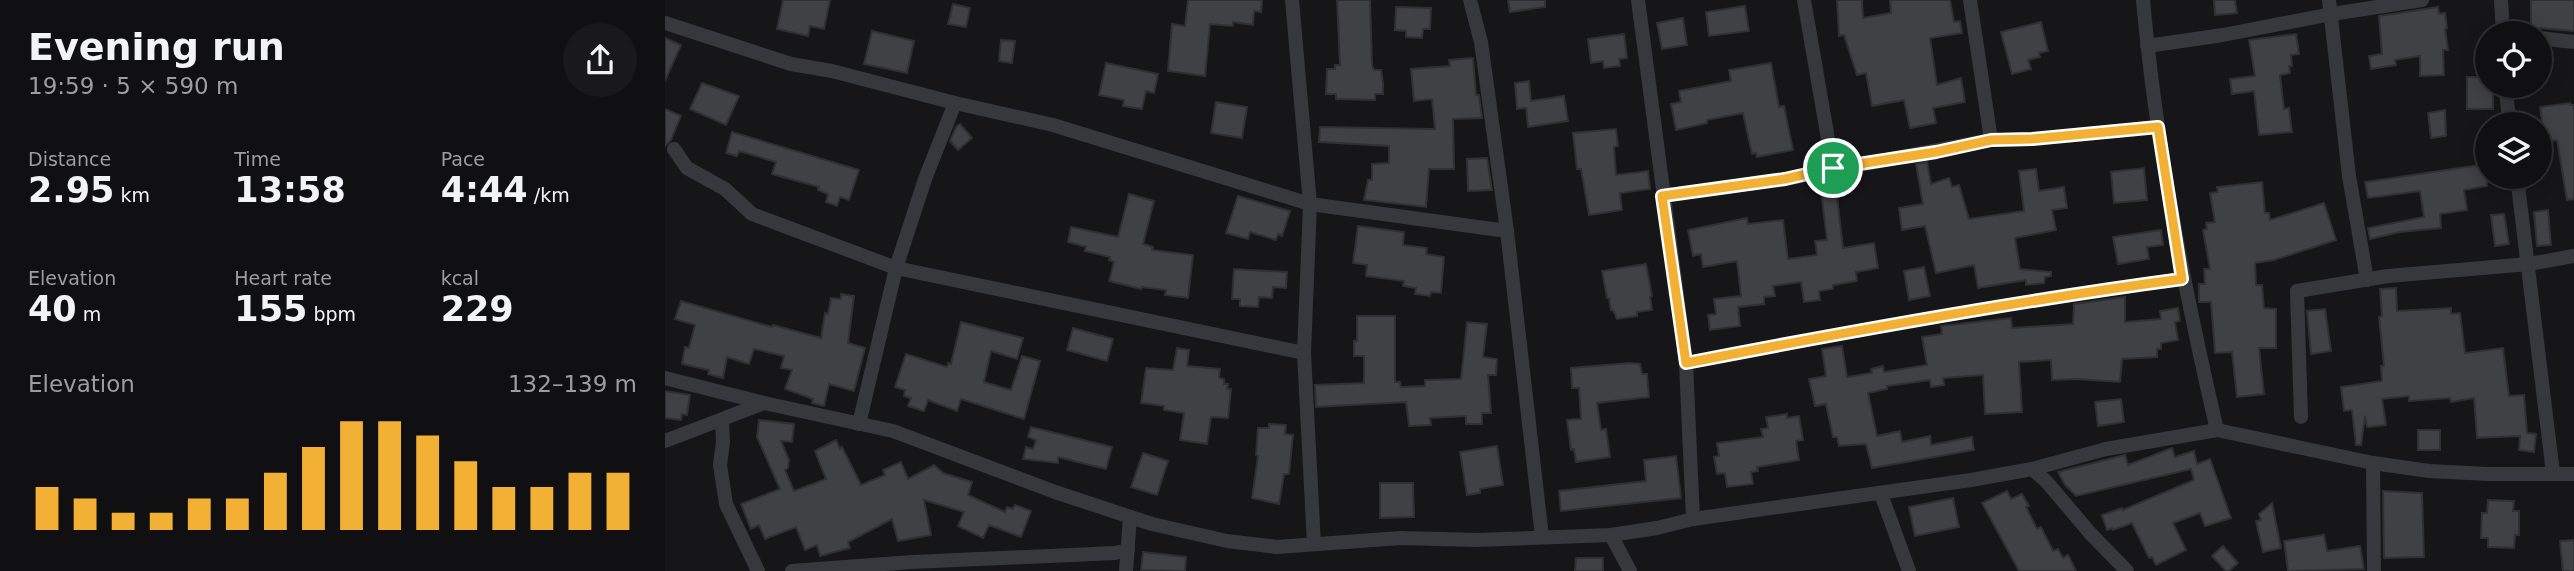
<!DOCTYPE html>
<html lang="en">
<head>
<meta charset="utf-8">
<style>
  :root { --surface:#101012; --page:#19191b; --text:#f1f3f6; --muted:#9c9d9f; --line:#303032; --accent:#f2b134 }
  body { margin:0; font-family:"DejaVu Sans",sans-serif; background:var(--page); color:var(--text); height:100vh; display:flex; flex-direction:column; font-size:26px; white-space:nowrap }
  * { box-sizing:border-box; margin:0 }
  p { font-size:23px; color:var(--muted) }
  .icon { flex:none; width:38px; height:38px; fill:none; stroke:currentColor; stroke-width:2; stroke-linecap:round; stroke-linejoin:round }
  .map { position:relative; flex:1; overflow:hidden }
  .sheet { display:flex; flex-direction:column; background:var(--surface); width:665px }
  .sheet>* { flex:none }
  .buttons { position:absolute; left:1810px; top:21px; display:grid; gap:14px }
  .buttons a { display:grid; place-items:center; width:77px; height:77px; border-radius:50%; background:var(--surface); box-shadow:0 4px 18px #0003,0 0 0 2px var(--line); font-size:35px }
  .pin { position:absolute; display:grid; place-items:center; width:60px; height:60px; color:#fff; margin:-30px; border:4px solid #fff; border-radius:50%; box-shadow:0 2px 7px #0007 }
  .round { display:grid; place-items:center; flex:none; width:74px; height:74px; border-radius:37px; background:var(--page) }
  .headline { display:flex; align-items:center; justify-content:space-between; height:119px; padding:0 28px }
  h1 { font-size:38px; font-weight:700; line-height:52px }
  .stats { display:grid; grid-template-columns:repeat(3,1fr); gap:10px; height:119px; padding:7px 28px }
  .stats div { display:grid; align-content:center }
  .stats b { font-size:35px; font-weight:700 }
  .stats small { font-size:19px; font-weight:400 }
  .stats p { font-size:19px }
  .chart { height:196px; padding:14px 28px }
  .chart p { display:flex; justify-content:space-between }
  .chart svg { width:100%; height:126px; margin-top:7px; stroke:var(--accent); stroke-width:6 }
  main { display:flex; flex:1; min-height:0 }
  .map>svg:first-child { display:block }
  .building { fill:#404145; stroke:#303034; stroke-width:2 }
  .lines { fill:none; stroke-linecap:round; stroke-linejoin:round }
  .street { stroke:#37383d; stroke-width:14 }
  .route-casing { stroke:#fff; stroke-width:14 }
  .route { stroke:#f2b134; stroke-width:9 }
</style>
</head>
<body>
<main>
<section class="sheet">
<div class="headline"><div><h1>Evening run</h1><p>19:59 · 5 × 590 m</p></div><a class="round"><svg class="icon" aria-label="share" viewBox="0 0 24 24"><path d="M12 15V3M7 8l5-5 5 5M5 13v7h14v-7"/></svg></a></div>
<div class="stats">
<div><p>Distance</p><b>2.95<small> km</small></b></div>
<div><p>Time</p><b>13:58</b></div>
<div><p>Pace</p><b>4:44<small> /km</small></b></div>
</div>
<div class="stats">
<div><p>Elevation</p><b>40<small> m</small></b></div>
<div><p>Heart rate</p><b>155<small> bpm</small></b></div>
<div><p>kcal</p><b>229</b></div>
</div>
<div class="chart"><p><span>Elevation</span>132–139 m</p>
<svg viewBox="0 0 160 44" preserveAspectRatio="none"><path d="M5 44V29M15 44V33M25 44V38M35 44V38M45 44V33M55 44V33M65 44V24M75 44V15M85 44V6M95 44V6M105 44V11M115 44V20M125 44V29M135 44V29M145 44V24M155 44V24"/></svg>
</div>
</section>
<div class="map">
<svg width="1909" height="571" viewBox="0 0 1909 571">
  <rect width="100%" height="100%" fill="#161618"/>
  <g class="building">
    <path d="M118,0h47l-6,29 -14,-3 -2,10 -31,-7z"/>
    <path d="M523,0h74l-1,12 -7,-1 -1,14 -20,-3v4l-23,-2 -5,52 -37,-5 4,-47 13,2z"/>
    <path d="M672,0h33l2,65 2,5h7l2,13v11h-8v6l-39,-1v-5h-10l1,-25h8v-4h5z"/>
    <path d="M843,0h37v7l-35,5z"/>
    <path d="M1172,0h25l1,18 28,-5 -1,-13h60l4,22 6,-1 2,12 -32,5 7,47 24,-7 4,24 -32,6 3,15 -26,5 -6,-28 -32,6 -6,-33 -9,2 -13,-40 -5,1z"/>
    <path d="M1549,0h21l2,13 -22,2z"/>
    <path d="M1866,0h43v31l-34,-3 -9,4z"/>
    <path d="M288,4l17,4 -4,19 -18,-3z"/>
    <path d="M1080,6l4,25 -40,5 -3,-24z"/>
    <path d="M731,7l35,1 -1,21h-7l-1,9 -16,-1v-6l-11,-1z"/>
    <path d="M1773,7l1,7 6,-1 2,15 -2,1 3,21h-5l1,25 -24,1v-20l-25,4 1,5 -25,4 -2,-13 13,-2 -3,-38z"/>
    <path d="M1018,18l4,27 -25,4 -5,-26z"/>
    <path d="M1376,22l7,29 -9,2 1,4 -12,3 3,9 -19,5 -11,-42z"/>
    <path d="M207,31l42,10 -7,32 -43,-9z"/>
    <path d="M959,34l3,24 -8,1 1,7 -16,2 -1,-7 -12,2 -3,-24z"/>
    <path d="M1631,34l3,20 -8,1 1,11h-3l1,7 -10,2 4,34 5,-1 3,24 -33,3 -5,-44 -22,3 -2,-15 25,-3 -6,-36z"/>
    <path d="M0,38l16,7 -16,36z"/>
    <path d="M336,40l14,1 -3,22 -13,-2z"/>
    <path d="M808,58l3,37h3l3,23 -29,1 1,50h-25l-3,38 -62,-7 4,-20h4v-16l17,-1v-17l-70,-4 1,-15 115,2 -3,-30 -18,2 -3,-32 39,-3 -1,-6z"/>
    <path d="M441,63l52,11 -4,19 -8,-2 -4,18 -19,-3 1,-6 -25,-5z"/>
    <path d="M1106,63l8,44 5,-1 9,44 -36,7 -1,-4 -4,1 -9,-41 -36,7v3l-31,7 -5,-26 10,-2 -2,-11 52,-10 -2,-11z"/>
    <path d="M1802,77h20v9h6v23h-26z"/>
    <path d="M864,81l2,20 33,-5 4,25 -40,6 -2,-19 -9,1 -2,-26z"/>
    <path d="M37,83l37,13 -13,29 -36,-16z"/>
    <path d="M551,102l31,5 -5,31 -31,-5z"/>
    <path d="M1905,103l1,2h3v94l-7,1 -10,-60 -8,1 -2,-12h-4l-3,-22z"/>
    <path d="M0,109l16,7 -10,24 -6,6z"/>
    <path d="M1780,110l1,26 -15,2 -3,-25z"/>
    <path d="M295,124l12,14 -14,12 -8,-9 6,-14z"/>
    <path d="M951,129l2,17 -4,1 2,28 32,-4 2,18 -30,4 2,17 -33,5 -8,-46h-4l-4,-36z"/>
    <path d="M67,132l127,38 -10,30 -9,-3 -3,9 -11,-4 2,-8 -10,-4 1,-3 -47,-13 4,-12 -37,-11 -2,5 -11,-3z"/>
    <path d="M822,158l5,32 -24,1 -1,-32z"/>
    <path d="M1262,162l4,22 18,-6 3,9 7,-2 10,34 55,-8 -5,-40 17,-2 3,22 25,-4 3,21 -15,2 4,20 -41,8 5,31 31,3v4l-6,1 -1,6 -18,2v-5l-48,8 -4,-23 -38,8 -11,-47 -23,4 -3,-22 24,-4 -7,-40z"/>
    <path d="M1822,164v22l-23,4 3,20 -27,4 1,14 -41,4 -30,7 -2,-11 56,-11 -4,-26 -52,7 -3,-16z"/>
    <path d="M1479,168l3,32 -33,3 -3,-31z"/>
    <path d="M1170,179l8,69 31,-5 4,25 -22,4 1,9 -24,4v4l-14,2 1,9 -16,2 -3,-20 -28,4 2,10 -11,1v7l-26,3 2,19 -30,4 -2,-15 8,-1 -2,-15 27,-3 -4,-35 -34,6 -2,-13 -8,2 -5,-26 59,-12 1,6 35,-4 5,39 29,-4 -2,-14 12,-1 -7,-58z"/>
    <path d="M1597,182l3,31h4l1,7 54,-17 12,37 -62,20 -19,3 1,22h6l2,23 12,1v39h-17l5,46 -27,3 -5,-45 -17,1 -4,-51h-12v-18h6l-1,-15h6l-7,-39 4,-1 -1,-6 9,-1 -5,-29 8,-1 -1,-5z"/>
    <path d="M464,194l25,7 -11,43 10,3 -1,3 41,5 -5,43 -23,-3 1,-5 -24,-3 -1,2 -32,-8 5,-19 -5,-2 1,-3 -25,-6 1,-4 -18,-5 3,-15 47,10z"/>
    <path d="M573,196l52,15 -8,25 -4,-2 -2,6 -26,-8 -2,7 -22,-6z"/>
    <path d="M1883,210l3,35 -14,1 -3,-34z"/>
    <path d="M1839,214l5,30 -14,2 -4,-31z"/>
    <path d="M693,226l46,6 -1,13 24,3 -1,6 18,3 -3,36 -10,-1 -1,4 -15,-2 1,-6 -13,-2 1,-5 -38,-5 1,-11 -14,-2z"/>
    <path d="M1496,230l2,15 -16,2 2,12 -31,5 -5,-27z"/>
    <path d="M981,264l6,32 -2,1 2,13 -15,2v4l-20,3 -4,-9h-2l-2,-12h-2l-5,-27z"/>
    <path d="M1259,267l6,29 -21,4 -5,-29z"/>
    <path d="M569,269l53,3 -1,16 -13,-1 -1,11 -13,-1 -1,10 -18,-1v-7h-8z"/>
    <path d="M1731,288l1,23 54,-3v6l9,-1 5,40 38,-5 6,48 15,-1 3,38 9,1 -2,18 -15,-2 1,-14 -43,2 -3,-40 -23,4 -1,-4 -41,3v-5l-27,3 4,26 -19,2 -2,-11 -4,29h-5l-4,-35 -8,1 -3,-24 41,-6 -1,-15h3l-5,-49 3,-1 -2,-27z"/>
    <path d="M176,294l13,2 -6,47 17,5 -11,43 -25,-7 -5,22 -12,-3 1,-4 -28,-10 7,-19 -11,-2 3,-12 -30,-7 -5,15 -22,-7 -4,21 -15,-4 1,-4 -27,-6 3,-17 4,1 6,-23 -20,-6 6,-18 91,26 1,-2 48,13 4,-25 3,1 3,-16 10,1z"/>
    <path d="M1460,297v25l36,-3 -1,-8 18,-3 2,13 -5,1 3,18 -17,3v6h-4v8l-35,2 -2,23 -44,-3 -24,1 -1,-20 -32,2 3,50 -37,2 -2,-39 -40,3 1,7 -13,2 -1,-7 -43,6v3l-19,4 9,43 23,-5 2,11 28,-6 1,9 41,-8 2,13 -102,18 -6,-24 -27,2 -2,-9h-4l-7,-33 -11,2 -6,-27 17,-3 -4,-27 20,-3 5,31 25,-4 -1,-4 12,-3 1,6 43,-7 -5,-28 20,-3 -1,-8 70,-8 1,10 61,-4 1,-20z"/>
    <path d="M1660,309l6,42 -20,3 -4,-43z"/>
    <path d="M692,316h38v66h5l1,5 24,-1v-6l36,-1 6,-57 20,2 -4,33 14,2 -1,16h-8l3,38h-9v11h-16v-8l-36,2 1,7 -22,1 -3,-24 -90,5 -1,-22 49,-2v-27h-10v-15h3z"/>
    <path d="M296,322l62,16 -6,21 -26,-8 -7,31 27,8 11,-34 18,5 -16,58 -63,-20 -4,12 -29,-11 -4,11 -16,-5 3,-8 -7,-2 1,-6 -10,-3 11,-33 41,13 1,-4 3,1z"/>
    <path d="M408,328l40,11 -6,22 -40,-11z"/>
    <path d="M512,348l12,2 -2,16 33,3 -1,9 5,1v5h4l-1,5h4l-3,29 -17,-1 -4,27 -27,-4 4,-27 -20,-3v-4l-23,-3 5,-35 27,2z"/>
    <path d="M964,363l11,1 2,10h5l2,23 -52,6 4,27 5,-1 4,28 -34,5 -2,-13 -3,1 -4,-30 14,-1 -2,-31h-7l-1,-20z"/>
    <path d="M0,391l25,4 -3,20 -5,-1 -1,6 -16,-2z"/>
    <path d="M1456,399l3,23 -26,4 -3,-24z"/>
    <path d="M1122,414v4l12,-2 4,24 -7,1 3,19 -42,7 1,4 -7,1 2,12 -26,3 -2,-14 -8,1 -3,-17 5,-1 -2,-13 46,-6 -2,-8 7,-1 -2,-11z"/>
    <path d="M94,420l35,4 -2,18 -11,-1 8,19 -1,8 -3,2 9,21 32,-12 -11,-28 21,-11 4,9 2,-2 19,38 24,-10 -2,-5 18,-8 7,17 26,-14 9,8 29,9 -4,13 37,17 2,-5 6,2 2,-4 16,6 -10,26 -32,-12 -6,13 -25,-12 6,-14 -40,-12 7,35 -33,6 -6,-22 -44,23 2,6 -30,8 -3,-11 -12,5 -9,-23 -31,12 -6,-14 -8,4 -10,-25 39,-15 -23,-52z"/>
    <path d="M604,424l17,1 -1,9 8,1 -4,39h-5l-5,30 -27,-6 6,-42 -2,-1 2,-27h11z"/>
    <path d="M366,427l81,20 -6,22 -48,-12v6l-35,-4 3,-12 7,2 3,-9 -8,-3z"/>
    <rect x="1753" y="430" width="22" height="20"/>
    <path d="M832,446l6,39 -23,4v4l-13,2 -7,-43z"/>
    <path d="M1507,448l3,9 19,-6 3,13 13,-5 21,59 -26,8 -5,-13 -27,10 13,27 -30,15 -4,-8 -3,1 -17,-35 -19,7 -1,-2 -5,2 -5,-15 20,-7 1,2 71,-30 -3,-11 -115,27 -11,-11 -7,-13 67,-17 3,10z"/>
    <path d="M478,453l25,8 -11,34 -26,-8z"/>
    <path d="M1011,456l5,42 -120,13 -2,-20 87,-10 -2,-21z"/>
    <path d="M715,483h33l1,34 -34,1z"/>
    <path d="M1342,491l4,8 11,-5 7,12 -3,1 11,22 4,-2 12,24 5,-2 5,9 5,-3 8,16h-57l-37,-68z"/>
    <path d="M1718,491l39,2 2,64 -40,1z"/>
    <path d="M1288,498l6,29 -44,9 -6,-29z"/>
    <path d="M1823,500l26,1 -1,10h6v24h-4l-1,13 -26,-1v-9h-7l1,-25h5z"/>
    <path d="M1607,503l9,45 -18,4 -7,-31 5,-1 -2,-6z"/>
    <path d="M1659,535l3,16 33,-5 4,23 -76,2 -4,-30z"/>
    <path d="M1909,540v31h-11l-3,-30z"/>
    <path d="M1558,546l15,17 -9,8h-3l-14,-15z"/>
    <path d="M478,552l43,5 -1,14 -44,-1z"/>
    <path d="M911,558h27v13h-28z"/>
  </g>
  <g class="lines">
    <g class="street">
      <path d="M627,0l18,204 -6,149 10,191"/>
      <path d="M805,0l11,42 26,189 35,306"/>
      <path d="M973,0l48,363 7,156"/>
      <path d="M1139,0l29,168"/>
      <path d="M1305,0l21,140"/>
      <path d="M1478,0c13,145 41,288 74,430"/>
      <path d="M1664,0l20,176 18,104"/>
      <path d="M1836,0l2,33"/>
      <path d="M0,23l126,41 41,7 123,32 98,22 257,79 197,27"/>
      <path d="M1874,38l35,4"/>
      <path d="M1482,46l76,-11 109,-21 90,-14"/>
      <path d="M1840,86l5,38"/>
      <path d="M9,149l13,19 38,21 27,25 144,54 408,85"/>
      <path d="M1852,177l36,296"/>
      <path d="M997,196l123,-17 206,-39 41,-1 126,-12"/>
      <path d="M1021,363c165,-32 330,-62 496,-84"/>
      <path d="M0,378l99,25 129,28 162,61 97,32 75,17 50,6 124,-9 76,2 134,-5 46,-7 36,-9 278,-39 61,-11 74,-20 111,-19 156,33 56,8 59,3h86"/>
      <path d="M1636,417l-4,-126 91,-15 141,-12 45,-8"/>
      <path d="M57,421l1,21 -3,23 6,39 32,67"/>
      <path d="M194,424l37,-156 29,-89 30,-76"/>
      <path d="M0,441l99,-38"/>
      <path d="M1708,463l1,108"/>
      <path d="M1367,469l14,12 44,52 37,38"/>
      <path d="M1216,494l28,77"/>
      <path d="M946,535l19,36"/>
      <path d="M127,571l120,-9 203,-9 13,-3"/>
      <path d="M461,571l4,-54"/>
    </g>
  </g>
  <g class="lines">
    <defs>
      <path id="route" d="M1493,127l24,152c-166,22 -331,52 -496,84l-24,-167 123,-17 48,-11 103,-16 55,-12 41,-1z"/>
    </defs>
    <use href="#route" class="route-casing"/>
    <use href="#route" class="route"/>
  </g>
</svg>
<div class="buttons">
<a><svg class="icon" aria-label="locate" viewBox="0 0 24 24"><circle cx="12" cy="12" r="6"/><path d="M12 2v4M12 18v4M2 12h4M18 12h4"/></svg></a>
<a><svg class="icon" aria-label="layers" viewBox="0 0 24 24"><path d="M12 4l9 5-9 5-9-5zM3 14l9 5 9-5"/></svg></a>
</div>
<div class="pin" style="left:1168px;top:168px;background:#1e9e55"><svg class="icon" aria-label="arrive" viewBox="0 0 24 24"><path d="M6 21V4h12l-3 4 3 4H6"/></svg></div>
</div>
</main>
</body>
</html>
